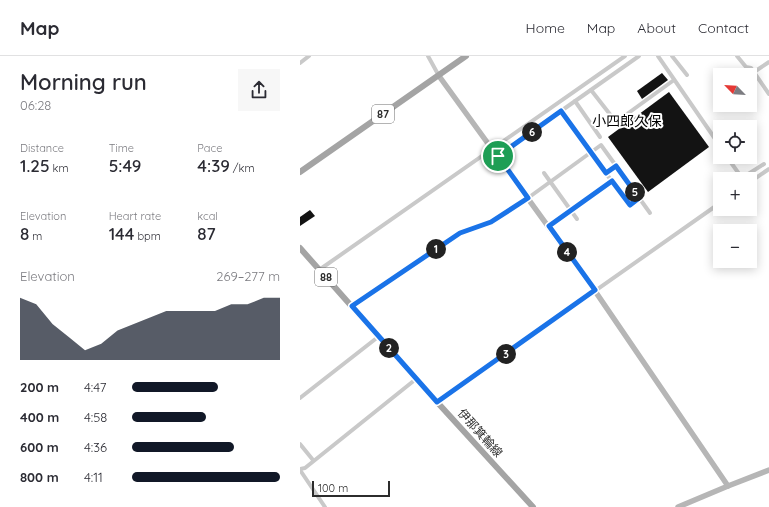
<!DOCTYPE html>
<html lang="en">
<head>
<meta charset="utf-8">
<style>
  :root { --surface:#fff; --page:#f7f7f7; --text:#2b2b33; --muted:#7c7c81; --line:#e1e1e2; --accent:#111827 }
  body { margin:0; font-family:Quicksand,"Noto Sans JP",sans-serif; background:var(--page); color:var(--text); height:100vh; display:flex; flex-direction:column; font-size:15px; white-space:nowrap }
  * { box-sizing:border-box; margin:0 }
  p { font-size:13px; color:var(--muted) }
  .icon { flex:none; width:22px; height:22px; fill:none; stroke:currentColor; stroke-width:2; stroke-linecap:round; stroke-linejoin:round }
  .map { position:relative; flex:1; overflow:hidden }
  .panel { display:flex; flex-direction:column; background:var(--surface); width:300px }
  .panel>* { flex:none }
  .needle { width:26px; rotate:295deg }
  .fabs { position:absolute; left:413px; top:12px; display:grid; gap:8px }
  .fabs a { display:grid; place-items:center; width:44px; height:44px; border-radius:0px; background:var(--surface); box-shadow:0 2px 10px #0003; font-size:20px }
  .scale { position:absolute; left:12px; bottom:10px; width:78px; box-sizing:border-box; padding-left:4px; border:2px solid #2c2c2c; border-top:0; font-size:11px; line-height:14px; white-space:nowrap; color:#2c2c2c; -webkit-text-stroke:3px #fff; paint-order:stroke }
  .pin { position:absolute; display:grid; place-items:center; width:34px; height:34px; color:#fff; margin:-17px; border:2px solid #fff; border-radius:50%; box-shadow:0 1px 4px #0007 }
  .km { position:absolute; width:20px; height:20px; margin:-10px; border-radius:50%; background:#222; color:#fff; font-size:11px; line-height:20px; text-align:center }
  .round { display:grid; place-items:center; flex:none; width:42px; height:42px; border-radius:0px; background:var(--page) }
  .summary { display:flex; align-items:center; justify-content:space-between; height:68px; padding:0 20px }
  h1 { font-size:22px; font-weight:600; line-height:30px }
  .stats { display:grid; grid-template-columns:repeat(3,1fr); gap:6px; height:68px; padding:4px 20px }
  .stats div { display:grid; align-content:center }
  .stats b { font-size:17px; font-weight:600 }
  .stats small { font-size:11px; font-weight:400 }
  .stats p { font-size:11px }
  .chart { height:112px; padding:8px 20px }
  .chart p { display:flex; justify-content:space-between }
  .chart svg { width:100%; height:72px; margin-top:4px; fill:var(--accent); opacity:.7 }
  ul { padding:0 20px; list-style:none; font-size:13px }
  li { display:grid; grid-template-columns:64px 48px 1fr; align-items:center; height:30px }
  li i { height:10px; border-radius:5px; background:var(--accent) }
  header { display:flex; align-items:center; gap:24px; box-sizing:border-box; height:56px; padding:0 20px; background:var(--surface); border-bottom:1px solid var(--line) }
  header strong { font-size:19px }
  nav { display:flex; gap:22px; margin-inline-start:auto; font-size:14px }
  main { display:flex; flex:1; min-height:0 }
  .map>svg:first-child { display:block }
  .building { fill:#131313 }
  .lines { fill:none; stroke-linecap:round; stroke-linejoin:round }
  .street { stroke:#c9c9c9; stroke-width:4 }
  .secondary { stroke:#b6b6b6; stroke-width:5.5 }
  .primary { stroke:#a4a4a4; stroke-width:6 }
  .route-casing { stroke:#fff; stroke-width:8 }
  .route { stroke:#1a73e8; stroke-width:5 }
  .labels { text-anchor:middle; stroke-width:4; stroke-linejoin:round; paint-order:stroke }
  .shield { fill:#fff; stroke:#6b6b6b; stroke-width:1 }
  .shield-label { font-size:11px; font-weight:bold; fill:#2c2c2c }
  .street-label { font-size:12px; fill:#2c2c2c; stroke:#fff }
  .quarter-label { font-size:14px; fill:#000; stroke:#fff }
</style>
</head>
<body>
<header>
<strong>Map</strong>
<nav><a>Home</a><a>Map</a><a>About</a><a>Contact</a></nav>
</header>
<main>
<section class="panel">
<div class="summary"><div><h1>Morning run</h1><p>06:28</p></div><a class="round"><svg class="icon" aria-label="share" viewBox="0 0 24 24"><path d="M12 15V3M7 8l5-5 5 5M5 13v7h14v-7"/></svg></a></div>
<div class="stats">
<div><p>Distance</p><b>1.25<small> km</small></b></div>
<div><p>Time</p><b>5:49</b></div>
<div><p>Pace</p><b>4:39<small> /km</small></b></div>
</div>
<div class="stats">
<div><p>Elevation</p><b>8<small> m</small></b></div>
<div><p>Heart rate</p><b>144<small> bpm</small></b></div>
<div><p>kcal</p><b>87</b></div>
</div>
<div class="chart"><p><span>Elevation</span>269–277 m</p>
<svg viewBox="0 0 160 44" preserveAspectRatio="none"><path d="M0 44V6L10 10L20 22L30 30L40 38L50 34L60 26L70 22L80 18L90 14L100 14L110 14L120 14L130 10L140 10L150 6L160 6V44z"/></svg>
</div>
<ul>
<li><b>200 m</b>4:47<i style="width:58%"></i></li>
<li><b>400 m</b>4:58<i style="width:50%"></i></li>
<li><b>600 m</b>4:36<i style="width:69%"></i></li>
<li><b>800 m</b>4:11<i style="width:100%"></i></li>
</ul>
</section>
<div class="map">
<svg width="469" height="451" viewBox="0 0 469 451">
  <rect width="100%" height="100%" fill="#fff"/>
  <g class="building">
    <path d="M362,17l6,7 -26,19 -5,-8z"/>
    <path d="M369,36l40,55 -61,45 -40,-55z"/>
    <path d="M10,154l5,6 -15,10v-9z"/>
  </g>
  <g class="lines">
    <g class="street">
      <path d="M128,0l11,20"/>
      <path d="M358,0l62,90"/>
      <path d="M372,0l15,19"/>
      <path d="M437,0l9,11 5,1 18,26"/>
      <path d="M0,7l9,-7"/>
      <path d="M454,16l15,-10"/>
      <path d="M291,34l25,32 58,-42"/>
      <path d="M275,45l25,36"/>
      <path d="M261,55l78,-55"/>
      <path d="M198,100l63,-45 68,94 10,-7"/>
      <path d="M427,101l15,21 22,-14"/>
      <path d="M244,117l33,46"/>
      <path d="M306,117l10,-7"/>
      <path d="M450,126l19,-13"/>
      <path d="M228,142l73,-53 49,68"/>
      <path d="M249,170l63,-45"/>
      <path d="M19,214l306,-214"/>
      <path d="M0,342l78,-61"/>
      <path d="M137,346l283,-199"/>
      <path d="M0,388l13,16"/>
      <path d="M0,413l5,-1 111,-89"/>
      <path d="M0,414l25,37"/>
    </g>
    <g class="secondary">
      <path d="M139,20l156,215 133,195"/>
      <path d="M52,250l108,-73 31,-11 37,-24"/>
      <path d="M378,451l50,-21 41,-16"/>
    </g>
    <g class="primary">
      <path d="M0,116l166,-116"/>
      <path d="M0,192l116,131 117,128"/>
    </g>
  </g>
  <g class="lines">
    <defs>
      <path id="route" d="M261,55l45,62 10,-7 23,32 -9,7 -18,-24 -63,45 46,64 -158,112 -85,-96 108,-73 31,-11 37,-24 -30,-42z"/>
    </defs>
    <use href="#route" class="route-casing"/>
    <use href="#route" class="route"/>
  </g>
  <g class="labels">
    <g class="shield">
      <rect x="72" y="49" width="22" height="18" rx="3"/>
      <rect x="15" y="212" width="22" height="18" rx="3"/>
    </g>
    <g class="shield-label">
      <text x="83" y="62">87</text>
      <text x="26" y="225">88</text>
    </g>
    <g class="street-label">
      <text transform="translate(180 377) rotate(48)" y="4">伊那箕輪線</text>
    </g>
    <g class="quarter-label">
      <text x="327" y="70">小四郎久保</text>
    </g>
  </g>
</svg>
<div class="fabs">
<a><svg class="needle" viewBox="-14 -14 28 28"><path d="M0-13l5 13h-10z" fill="#e53935"/><path d="M0 13l5-13h-10z" fill="#7c7c81"/></svg></a>
<a><svg class="icon" aria-label="locate" viewBox="0 0 24 24"><circle cx="12" cy="12" r="6"/><path d="M12 2v4M12 18v4M2 12h4M18 12h4"/></svg></a>
<a>+</a>
<a>−</a>
</div>
<div class="scale">100 m</div>
<div class="pin" style="left:198px;top:100px;background:#1e9e55"><svg class="icon" aria-label="arrive" viewBox="0 0 24 24"><path d="M6 21V4h12l-3 4 3 4H6"/></svg></div>
<b class="km" style="left:136px;top:193px">1</b>
<b class="km" style="left:89px;top:292px">2</b>
<b class="km" style="left:206px;top:298px">3</b>
<b class="km" style="left:267px;top:196px">4</b>
<b class="km" style="left:335px;top:136px">5</b>
<b class="km" style="left:232px;top:76px">6</b>
</div>
</main>
</body>
</html>
